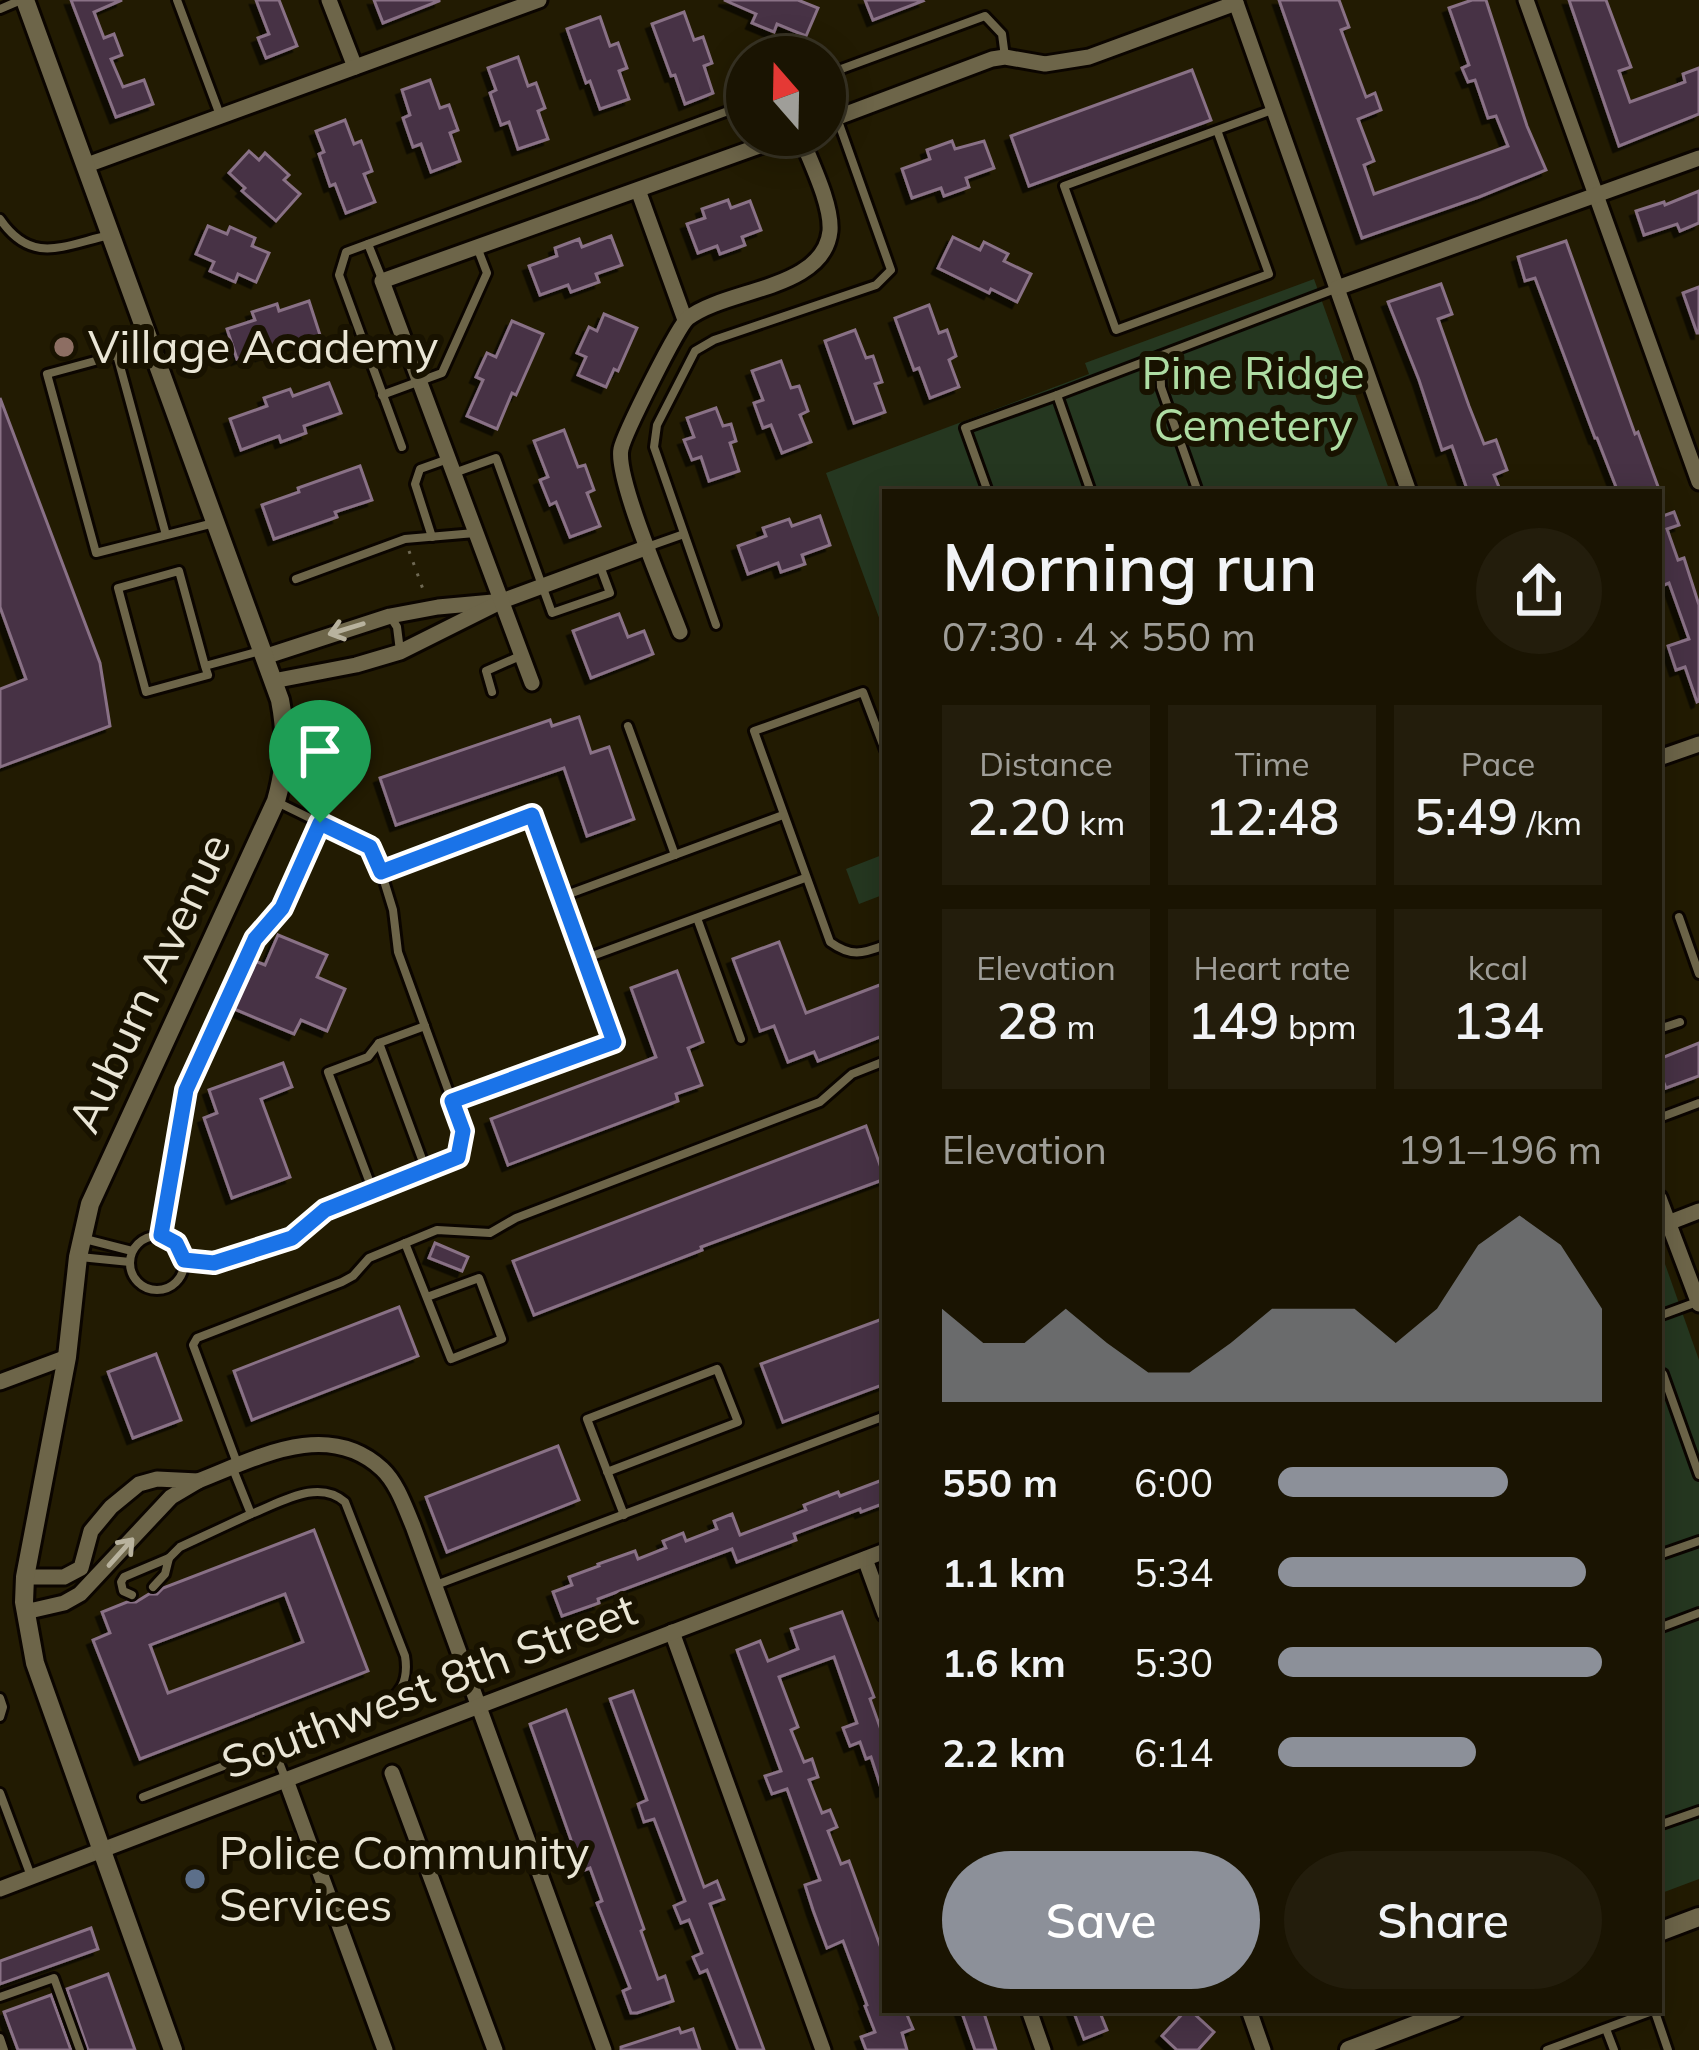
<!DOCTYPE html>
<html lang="en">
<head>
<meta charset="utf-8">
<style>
  :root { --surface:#1a1402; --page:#231d0c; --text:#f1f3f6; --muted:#9f9e99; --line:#383324; --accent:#8c9099 }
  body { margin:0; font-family:Mulish,sans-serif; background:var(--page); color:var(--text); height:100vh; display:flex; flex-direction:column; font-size:45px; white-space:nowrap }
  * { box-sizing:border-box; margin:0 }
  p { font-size:39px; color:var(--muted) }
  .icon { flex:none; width:66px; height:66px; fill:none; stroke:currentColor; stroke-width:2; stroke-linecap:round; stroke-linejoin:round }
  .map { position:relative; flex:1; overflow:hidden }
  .panel { position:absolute; left:882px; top:489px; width:780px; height:1524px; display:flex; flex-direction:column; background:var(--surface); border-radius:0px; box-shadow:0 6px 30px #0003,0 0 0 3px var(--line) }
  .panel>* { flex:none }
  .needle { width:78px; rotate:340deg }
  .controls { position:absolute; left:726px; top:36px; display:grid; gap:24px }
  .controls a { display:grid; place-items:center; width:120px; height:120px; border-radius:50%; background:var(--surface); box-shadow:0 6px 30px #0003,0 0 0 3px var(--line); font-size:60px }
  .pin { position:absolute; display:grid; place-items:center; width:102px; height:102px; color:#fff; margin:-123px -51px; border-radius:50% 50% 50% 0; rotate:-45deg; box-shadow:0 0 12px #0007 }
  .pin .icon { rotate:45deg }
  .round { display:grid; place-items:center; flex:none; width:126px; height:126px; border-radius:63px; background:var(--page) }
  .overview { display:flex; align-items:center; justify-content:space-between; height:204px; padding:0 60px }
  h1 { font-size:66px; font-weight:600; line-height:90px }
  .stats { display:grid; grid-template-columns:repeat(3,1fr); gap:18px; height:204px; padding:12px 60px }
  .stats div { display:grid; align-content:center; border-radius:0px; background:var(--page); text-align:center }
  .stats b { font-size:51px; font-weight:600 }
  .stats small { font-size:33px; font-weight:400 }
  .stats p { font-size:33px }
  .chart { height:336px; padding:24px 60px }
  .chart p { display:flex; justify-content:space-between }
  .chart svg { width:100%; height:216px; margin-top:12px; fill:var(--accent); opacity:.7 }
  .primary-button { display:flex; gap:24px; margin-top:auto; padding:24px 60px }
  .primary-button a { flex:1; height:138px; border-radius:72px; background:var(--accent); color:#fff; font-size:48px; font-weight:600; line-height:138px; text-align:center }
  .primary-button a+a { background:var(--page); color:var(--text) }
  ul { padding:0 60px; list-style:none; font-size:39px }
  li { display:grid; grid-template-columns:192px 144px 1fr; align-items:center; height:90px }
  li i { height:30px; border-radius:15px; background:var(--accent) }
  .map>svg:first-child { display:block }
  .green { fill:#253720 }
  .building { fill:#473244; stroke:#897186; stroke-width:3; fill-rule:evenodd; filter:url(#shadow) }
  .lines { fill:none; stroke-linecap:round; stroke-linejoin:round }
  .service-casing { stroke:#0b0500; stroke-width:14 }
  .minor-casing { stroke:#0b0500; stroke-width:21 }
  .tertiary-casing { stroke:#0b0500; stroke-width:24 }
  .path { stroke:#6f6954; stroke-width:3; stroke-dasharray:3 9; stroke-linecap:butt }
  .service { stroke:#6d6549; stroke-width:8 }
  .minor { stroke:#6d6549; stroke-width:15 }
  .tertiary { stroke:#6d6549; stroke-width:18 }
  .oneway { stroke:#b8b29e }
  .route-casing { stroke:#fff; stroke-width:24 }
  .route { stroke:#1a73e8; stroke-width:15 }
  .education-dot { fill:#8d6e63; stroke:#181200; stroke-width:4.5 }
  .service-dot { fill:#5c6f8a; stroke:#181200; stroke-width:4.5 }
  .labels { text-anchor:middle; stroke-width:12; stroke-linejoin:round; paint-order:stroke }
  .poi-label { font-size:45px; fill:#eae6d6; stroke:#181200; text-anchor:start }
  .park-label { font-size:45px; fill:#aedda3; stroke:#181200 }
  .street-label { font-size:45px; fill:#eae6d6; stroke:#181200 }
</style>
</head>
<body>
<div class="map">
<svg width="1699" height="2050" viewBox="0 0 1699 2050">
  <defs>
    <filter id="shadow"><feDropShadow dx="-5.5" dy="5.5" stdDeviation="0" flood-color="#0009"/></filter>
  </defs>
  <rect width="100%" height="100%" fill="#221b02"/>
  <g class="green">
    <path d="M1314,279l76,213h-505v142l-59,-161 263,-99 -4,-11z"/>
    <path d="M882,855l3,8v31l-26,10 -13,-35z"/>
    <path d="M1659,1247l40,113v519l-40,15z"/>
  </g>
  <g class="building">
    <path d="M71,0h51l-28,12 10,26 10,-4 8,21 -11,4 12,28 21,-7 9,24 -37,13z"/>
    <path d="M256,0h23l18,46 -31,12 -8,-20 11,-4z"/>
    <path d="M374,0h65v1l-56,22z"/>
    <path d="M724,0h74l20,8 -12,28 -29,-12 -3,8 -22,-9 4,-9z"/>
    <path d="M865,0h57l1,1 -50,19z"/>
    <path d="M1279,0h60l10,27 -8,3 25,67 9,-4 6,17 -23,9 16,42 -10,4 10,29 134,-48 -12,-30 -8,2 -13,-38 -7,2 -6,-14 7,-3 -20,-57 23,-8h14l41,126 19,44 -67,27 -117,41z"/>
    <path d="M1569,0h37l25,67 -12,4 11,31 55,-20 -2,-8 16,-6v46l-80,32z"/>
    <path d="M684,12l10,28 9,-3 9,26 -8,3 9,27 -28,11 -10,-29 -4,1 -19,-52z"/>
    <path d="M600,17l10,29 8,-3 9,25 -8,3 10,28 -29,10 -10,-28 -4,2 -19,-54z"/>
    <path d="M518,57l10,29 8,-3 9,25 -7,3 10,28 -30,10 -9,-27 -8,3 -11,-32 6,-3 -8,-22z"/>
    <path d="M1192,70l19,50 -182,66 -18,-50z"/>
    <path d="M430,80l10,28 9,-3 9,25 -8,3 10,28 -29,11 -10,-28 -8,3 -10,-29 7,-3 -8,-25z"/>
    <path d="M345,120l9,24 7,-3 11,30 -8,3 11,28 -29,11 -11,-29 -5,2 -11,-32 5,-2 -8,-21z"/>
    <path d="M952,141l3,8 29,-8 10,27 -28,10 3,9 -25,9 -3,-8 -29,10 -10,-29 28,-10 -3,-9z"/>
    <path d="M249,151l10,9 6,-7 24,22 -5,5 16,14 -24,27 -34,-30 3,-3 -16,-15z"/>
    <path d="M1699,191v32l-19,8 -3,-7 -33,11 -8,-24 28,-9 1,3z"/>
    <path d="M728,200l3,8 19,-7 11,29 -19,7 3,8 -25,9 -3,-8 -19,7 -11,-29 18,-6 -3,-9z"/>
    <path d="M208,226l19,8 3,-7 25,11 -3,8 17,7 -13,29 -18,-8 -3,8 -25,-11 4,-9 -18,-8z"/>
    <path d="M611,236l11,29 -26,9 3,8 -28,10 -3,-7 -28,10 -11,-29 28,-10 -2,-8 24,-9 3,8z"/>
    <path d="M953,237l27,13 4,-8 24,12 -4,7 27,13 -14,28 -26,-13 -2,4 -51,-25z"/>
    <path d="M1566,241l69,193 3,-2 22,60h-42l-21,-54h-2l-60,-160 -10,3 -7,-24z"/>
    <path d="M1441,284l11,30 -14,5 31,87 15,38 12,-4 11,30 -13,5 7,17h-33l-16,-46 -10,4 -23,-70 -31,-78z"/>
    <path d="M1699,287v46h-2l-14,-40z"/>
    <path d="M309,301l11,34 -59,20 -1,-4 -23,8 -10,-30 28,-9 -3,-8 25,-8 2,7z"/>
    <path d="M929,305l10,28 8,-3 9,26 -7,4 10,27 -29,11 -11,-30 -5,2 -19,-52z"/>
    <path d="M604,314l33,14 -19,43 -4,-2 -8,18 -28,-12 8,-18 -9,-4 12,-26 8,4z"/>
    <path d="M512,321l31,13 -27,61 -4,-2 -15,36 -30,-13 16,-36 -7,-3 11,-24 9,4z"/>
    <path d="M855,330l11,28 7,-2 9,26 -7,2 10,28 -31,11 -29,-82z"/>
    <path d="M781,361l10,27 8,-2 9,25 -8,4 11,27 -29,11 -11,-28 -8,3 -9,-25 9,-3 -11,-29z"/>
    <path d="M329,383l12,30 -37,13 2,7 -25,9 -2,-6 -38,14 -11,-31 37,-13 -3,-8 26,-9 3,7z"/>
    <path d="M0,398l100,265 10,63 -110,41v-78l26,-10 -26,-72z"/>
    <path d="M716,408l7,18 8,-2 5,17 -6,2 9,28 -30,10 -8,-24 -9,3 -8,-20 10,-3 -7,-19z"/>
    <path d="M564,430l14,37 7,-2 9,25 -7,3 13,33 -30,11 -14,-35 -6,3 -10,-25 8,-3 -14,-36z"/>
    <path d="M360,466l12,34 -37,12 2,5 -63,22 -12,-34 37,-13 -1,-4z"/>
    <path d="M1659,512l4,4 11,-4 5,13 -12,4 11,31 6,-2 15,47v96l-2,1 -12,-35 -9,3 -8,-24 21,-7 -20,-56 -10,4z"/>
    <path d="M820,516l10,29 -28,10 3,9 -24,8 -3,-9 -30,11 -10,-28 28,-10 -3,-8 26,-9 3,7z"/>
    <path d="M619,614l9,23 16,-6 9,23 -62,24 -18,-47z"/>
    <path d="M579,717l12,36 18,-6 25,72 -47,17 -23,-68 -168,57 -16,-47 170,-58 2,6z"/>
    <path d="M278,935l49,20 -10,22 28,12 -18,42 -26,-11 -7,14 -60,-25 21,-48 10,4z"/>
    <path d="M779,942l27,71 79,-30v52l-67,26 -4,-9 -26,10 -14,-36 -14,5 -27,-72z"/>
    <path d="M677,971l26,71 -15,6 14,37 -26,9 2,7 -170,64 -17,-46 165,-62 -25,-69z"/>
    <path d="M1699,1043v33l-33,12 -7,-17v-12z"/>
    <path d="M283,1063l9,24 -31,12 29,78 -58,21 -28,-80 13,-5 -8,-23z"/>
    <path d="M866,1126l19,53 -184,68 1,3 -168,65 -21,-54z"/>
    <path d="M435,1243l33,14 -6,14 -33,-13z"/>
    <path d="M399,1307l19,49 -166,64 -18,-49z"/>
    <path d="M885,1318v66l-102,38 -22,-58z"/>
    <path d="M156,1354l25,66 -48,18 -25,-66z"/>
    <path d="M558,1446l21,54 -132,52 -21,-55z"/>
    <path d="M885,1479v24l-24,9 -1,-3 -66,25 2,6 -59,22 -5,-13 -134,50 1,4 -37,13 -9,-24 19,-7 -3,-8 30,-11 -1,-2 37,-13 3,8 28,-11 -3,-7 20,-8 3,8 31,-12 -3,-8 18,-7 8,21 66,-25 -2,-5 34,-13 2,4z"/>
    <path d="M314,1530l54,141 -228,88 -47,-119 17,-7 -8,-21 25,-10h9l13,-8h8l6,-6zM285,1594l18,48 -135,51 -18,-48z"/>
    <path d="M842,1612l32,85 -4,2 15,42v49l-3,1 -11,-34 -5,2 -6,-17 -10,4 -7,-18 14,-5 -23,-66 -55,20 19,50 -7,3 13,32 8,-3 6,18 -9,3 13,33 8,-3 7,17 -9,4 13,33 8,-3 36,98v51h20l8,19 -11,4 5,17h-41l-5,-13 14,-5 -10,-26 2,-1 -24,-64 -16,7 -14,-38 -8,-25 15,-5 -33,-91 -15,5 -7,-18 16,-5 -44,-121 23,-9 8,20 30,-12 -7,-20z"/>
    <path d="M633,1691l71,196 13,-6 7,18 -14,5 54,146h-26l-31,-80 -7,3 -7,-16 9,-4 -13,-33 -8,3 -7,-17 11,-5 -31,-82 -10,3 -6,-18 9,-4 -37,-101z"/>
    <path d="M566,1710l78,219 -3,2 17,48 7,-3 8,25 -36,12h-6l-8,-22 7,-3 -33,-85 5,-2 -12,-33 -8,3 -52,-147z"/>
    <path d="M91,1928l7,21 -98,35v-23z"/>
    <path d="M108,1974l27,76h-47l-21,-61z"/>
    <path d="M51,1995l20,55h-53l-14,-38z"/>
    <path d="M961,2010h22l13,40h-21z"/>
    <path d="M1073,2010h26l8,20 -23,9z"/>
    <path d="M1186,2010h4l24,22 -16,18h-21l-15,-14z"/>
    <path d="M679,2028l2,5 12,-4 7,21h-79v-3z"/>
  </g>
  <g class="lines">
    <defs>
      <g id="service">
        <path d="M177,0l43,115"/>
        <path d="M0,9l21,-9"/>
        <path d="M825,75l160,-59 17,18 3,23"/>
        <path d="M1217,130l52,144 -153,56 -52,-144 208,-76"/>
        <path d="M0,219c32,47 64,26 110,16"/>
        <path d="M368,244l14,35"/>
        <path d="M1160,356l1,31 37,105"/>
        <path d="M382,395l60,-22 45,-100 -10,-26"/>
        <path d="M402,447l-63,-172 7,-23 401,-148"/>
        <path d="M454,473l42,-15 56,155 58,-20 -10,-27"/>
        <path d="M988,492l-23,-64 92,-33"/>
        <path d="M1091,492l-34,-97 278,-106"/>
        <path d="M166,535l-49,-180 -70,19 49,179c39,-10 79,-20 118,-30"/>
        <path d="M432,537l-17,-53 5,-15 28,-10"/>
        <path d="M650,546l34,-12"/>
        <path d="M296,579l109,-40 70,-6"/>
        <path d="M390,616l7,11 3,24"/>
        <path d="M716,625l-62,-178 3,-22 38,-74 19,-11 162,-55 15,-15 -54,-152"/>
        <path d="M205,666l3,9 -62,17 -28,-104 61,-17 26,95 55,-15"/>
        <path d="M492,692l-6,-21 34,-15"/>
        <path d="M628,726l47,129"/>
        <path d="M885,750l-22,-58 -109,39 76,211c21,15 32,12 55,3"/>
        <path d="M381,871l151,-56 81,227 -161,59"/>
        <path d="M561,897l222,-82"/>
        <path d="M1679,917l20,57"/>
        <path d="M697,918l44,121"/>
        <path d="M584,959l221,-81"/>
        <path d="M1659,1029l21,-7"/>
        <path d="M379,1043l47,127"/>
        <path d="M1659,1118l40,-15"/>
        <path d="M373,1191l-45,-119 40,-15 11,-14 46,-17"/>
        <path d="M161,1235l25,-145 69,-151 27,-31 38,-85"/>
        <circle cx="157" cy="1263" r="27"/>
        <path d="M81,1238l51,13"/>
        <path d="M405,1243l46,116 51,-20 -23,-61 -52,19"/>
        <path d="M80,1257l50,5"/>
        <path d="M184,1260l30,3 78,-25 33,-28 133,-53 5,-26 -65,-179 -5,-42 -12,-39 -12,-24 -92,-45"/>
        <path d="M1659,1316l38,-14"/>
        <path d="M1659,1375l4,-1 36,101"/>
        <path d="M237,1463l-44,-118 4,-7 145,-56 11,-6 16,-18 68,-28 53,3 26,-15 304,-116 32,-28 33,-13"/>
        <path d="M607,1472l131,-50 -21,-53 -130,50 37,96"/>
        <path d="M1659,1555l40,-14"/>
        <path d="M169,1558l11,-11 71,-33"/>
        <path d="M436,1585l449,-169"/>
        <path d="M132,1595l-9,-4 -2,-9 3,-5 45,-19 -4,16 -12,13"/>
        <path d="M1659,1628l40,-15"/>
        <path d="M0,1698l3,9 -3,10"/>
        <path d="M273,1747l13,33"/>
        <path d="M0,1793l31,83"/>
        <path d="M143,1797l236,-91c22,-10 30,-26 26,-50l-60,-154c-27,-24 -65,1 -94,12l-18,-45"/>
        <path d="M1659,1825l40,-14"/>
        <path d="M0,1997l54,-19 26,72"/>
        <path d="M1655,2012l13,38"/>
        <path d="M1606,2029l8,21"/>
        <path d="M0,2038l4,12"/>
        <path d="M1547,2050l108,-40"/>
      </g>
      <g id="minor">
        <path d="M329,0l26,67"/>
        <path d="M1235,0l174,492"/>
        <path d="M1526,0l173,482"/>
        <path d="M825,122l167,-63 13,-2 40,7 44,-7 147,-54"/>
        <path d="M87,165l452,-165"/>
        <path d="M638,190l47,130"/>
        <path d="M1337,288l362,-130"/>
        <path d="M680,632c-13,-35 -65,-154 -59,-183 3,-15 57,-123 67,-131 39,-30 136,-28 142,-87 2,-27 -20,-70 -30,-96"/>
        <path d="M264,657l126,-41 48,-9 55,-5"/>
        <path d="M273,681l83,-16 44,-13 102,-51 146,-54"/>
        <path d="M532,683l-150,-402 408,-146"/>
        <path d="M1659,758l40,-14"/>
        <path d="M1659,1198l40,106"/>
        <path d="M1668,1223l31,-12"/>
        <path d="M0,1382l67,-25"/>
        <path d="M198,1481c57,-22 129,-63 184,-12 15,14 23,38 31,57l191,524"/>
        <path d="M865,1559l20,55"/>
        <path d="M25,1577h39l17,-9 10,-37 20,-24 28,-23 18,-5 41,2 -27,16 -91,97 -16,9 -39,9"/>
        <path d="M672,1632l151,418"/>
        <path d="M392,1773l103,277"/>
        <path d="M286,1780l99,270"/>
        <path d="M0,1889l885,-338"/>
        <path d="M1029,2010l14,40"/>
        <path d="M1249,2010l14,40"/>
      </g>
      <g id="tertiary">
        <path d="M25,0l255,700c7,36 6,66 -4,101l-186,403 -12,53 -11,100 -42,220 -1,25 11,61 138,387"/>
        <path d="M1659,1932l40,-15"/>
        <path d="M1349,2050l105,-40"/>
      </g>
    </defs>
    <use href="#service" class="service-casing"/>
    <use href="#minor" class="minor-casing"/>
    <use href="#tertiary" class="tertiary-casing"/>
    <path class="path" d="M409,551l15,41"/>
    <use href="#service" class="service"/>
    <use href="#minor" class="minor"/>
    <use href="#tertiary" class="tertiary"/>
  </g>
  <defs><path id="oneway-shaft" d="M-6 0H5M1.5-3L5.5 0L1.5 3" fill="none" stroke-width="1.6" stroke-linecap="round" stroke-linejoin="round" transform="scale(3)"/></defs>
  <g class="oneway">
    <use href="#oneway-shaft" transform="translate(346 629) rotate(163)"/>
    <use href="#oneway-shaft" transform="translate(121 1552) rotate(-48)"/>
  </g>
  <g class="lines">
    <defs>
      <path id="route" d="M532,815l82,227 -162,59 11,30 -5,26 -133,53 -33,28 -78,25 -30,-3 -8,-17 -15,-8 25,-145 69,-151 27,-31 38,-85 50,24 11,25z"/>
    </defs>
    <use href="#route" class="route-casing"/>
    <use href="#route" class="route"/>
  </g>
  <circle class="education-dot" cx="64" cy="347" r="12"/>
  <circle class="service-dot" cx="195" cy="1879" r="12"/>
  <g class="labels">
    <g class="poi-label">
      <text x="88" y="363">Village Academy</text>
      <text x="219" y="1869">Police Community<tspan x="219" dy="52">Services</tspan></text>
    </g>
    <g class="park-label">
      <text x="1253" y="389">Pine Ridge<tspan x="1253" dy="52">Cemetery</tspan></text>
    </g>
    <g class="street-label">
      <text transform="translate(149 983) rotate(-65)" y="16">Auburn Avenue</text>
      <text transform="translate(429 1686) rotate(-21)" y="16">Southwest 8th Street</text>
    </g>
  </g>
</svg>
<div class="controls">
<a><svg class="needle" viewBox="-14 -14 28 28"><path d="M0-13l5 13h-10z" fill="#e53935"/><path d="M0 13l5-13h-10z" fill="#9f9e99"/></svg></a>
</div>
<div class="pin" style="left:320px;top:823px;background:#1e9e55"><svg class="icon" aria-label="arrive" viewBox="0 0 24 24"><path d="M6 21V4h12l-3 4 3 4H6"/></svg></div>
<section class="panel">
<div class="overview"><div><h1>Morning run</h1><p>07:30 · 4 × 550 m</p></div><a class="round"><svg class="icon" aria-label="share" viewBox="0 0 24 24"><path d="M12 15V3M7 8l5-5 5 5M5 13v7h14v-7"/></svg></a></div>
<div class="stats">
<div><p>Distance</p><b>2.20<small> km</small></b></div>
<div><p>Time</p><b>12:48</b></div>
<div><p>Pace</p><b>5:49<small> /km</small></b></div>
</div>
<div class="stats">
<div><p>Elevation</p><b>28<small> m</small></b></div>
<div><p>Heart rate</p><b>149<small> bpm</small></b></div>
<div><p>kcal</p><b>134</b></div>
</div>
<div class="chart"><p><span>Elevation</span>191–196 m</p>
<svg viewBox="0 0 160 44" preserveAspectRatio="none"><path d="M0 44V25L10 32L20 32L30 25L40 32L50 38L60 38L70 32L80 25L90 25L100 25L110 32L120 25L130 12L140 6L150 12L160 25V44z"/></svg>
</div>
<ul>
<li><b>550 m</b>6:00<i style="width:71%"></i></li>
<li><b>1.1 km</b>5:34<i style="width:95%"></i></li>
<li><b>1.6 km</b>5:30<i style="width:100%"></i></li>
<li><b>2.2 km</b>6:14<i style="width:61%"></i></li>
</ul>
<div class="primary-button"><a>Save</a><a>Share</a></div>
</section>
</div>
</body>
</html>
